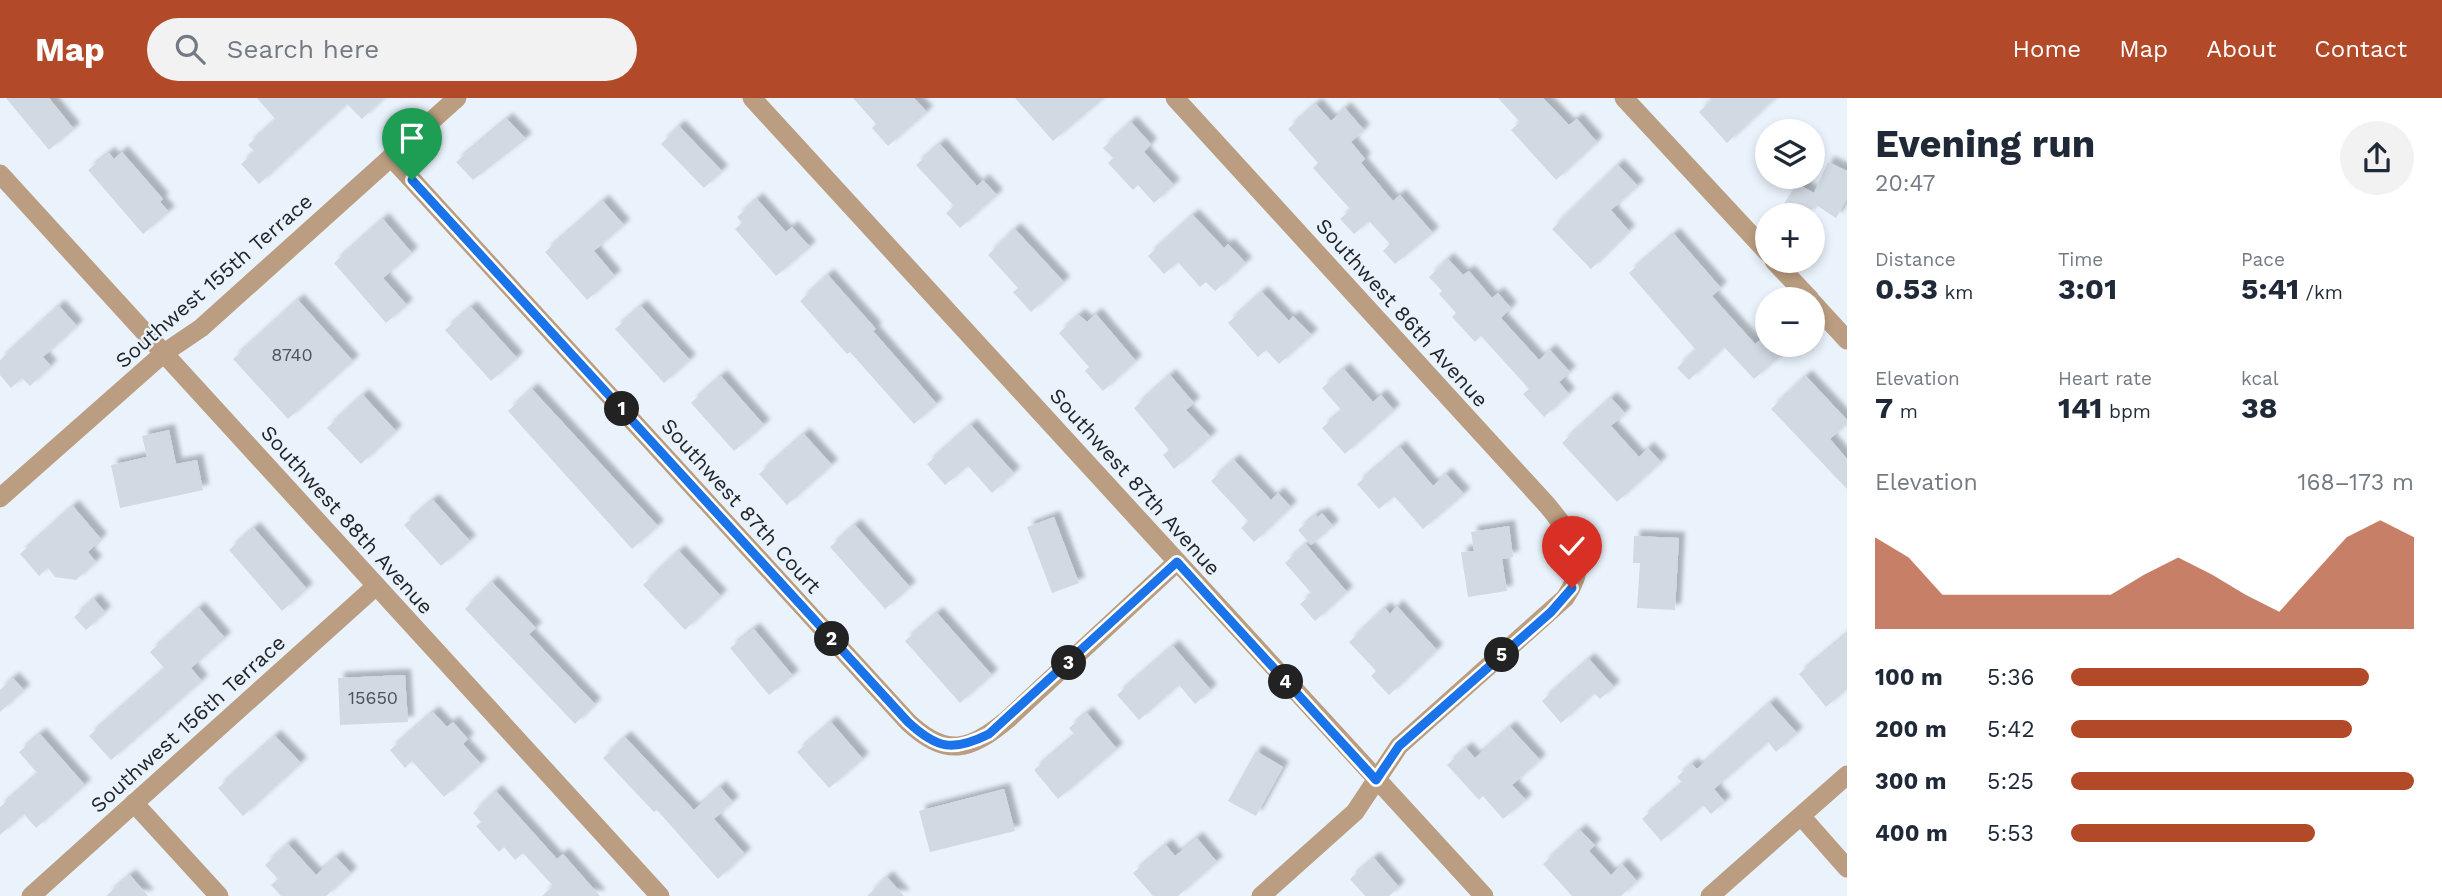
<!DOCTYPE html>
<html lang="en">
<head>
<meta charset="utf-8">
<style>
  :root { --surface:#fff; --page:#f2f2f3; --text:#1f2937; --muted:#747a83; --accent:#b24a29 }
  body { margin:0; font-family:"Work Sans",sans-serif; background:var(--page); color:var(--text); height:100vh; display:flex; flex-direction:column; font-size:26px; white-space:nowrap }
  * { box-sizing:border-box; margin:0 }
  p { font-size:23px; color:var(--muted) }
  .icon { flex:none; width:38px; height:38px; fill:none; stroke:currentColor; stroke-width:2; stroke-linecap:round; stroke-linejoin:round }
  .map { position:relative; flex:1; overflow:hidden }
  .sheet { display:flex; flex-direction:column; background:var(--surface); width:595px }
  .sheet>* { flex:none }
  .fabs { position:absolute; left:1755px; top:21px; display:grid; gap:14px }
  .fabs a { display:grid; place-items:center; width:70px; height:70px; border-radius:50%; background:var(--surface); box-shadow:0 4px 10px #0003; font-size:35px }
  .pin { position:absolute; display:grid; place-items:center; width:60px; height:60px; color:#fff; margin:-72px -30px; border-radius:50% 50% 50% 0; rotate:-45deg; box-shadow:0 0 7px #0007 }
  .pin .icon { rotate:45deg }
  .km { position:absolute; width:35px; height:35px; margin:-18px; border-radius:50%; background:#222; color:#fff; font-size:19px; line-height:35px; text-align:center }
  .round { display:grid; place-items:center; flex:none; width:74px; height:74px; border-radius:37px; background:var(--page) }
  .overview { display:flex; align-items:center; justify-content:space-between; height:119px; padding:0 28px }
  h1 { font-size:38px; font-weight:700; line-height:52px }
  .metrics { display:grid; grid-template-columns:repeat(3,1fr); gap:10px; height:119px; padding:7px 28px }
  .metrics div { display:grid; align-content:center }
  .metrics b { font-size:30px; font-weight:700 }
  .metrics small { font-size:19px; font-weight:400 }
  .metrics p { font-size:19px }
  .chart { height:196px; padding:14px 28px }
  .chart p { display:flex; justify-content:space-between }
  .chart svg { width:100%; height:126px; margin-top:7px; fill:var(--accent); opacity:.7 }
  ul { padding:0 28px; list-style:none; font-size:23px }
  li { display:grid; grid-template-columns:112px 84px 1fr; align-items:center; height:52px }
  li i { height:18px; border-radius:9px; background:var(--accent) }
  header { display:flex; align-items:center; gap:42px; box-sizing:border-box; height:98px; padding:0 35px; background:var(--accent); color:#fff }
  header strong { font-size:33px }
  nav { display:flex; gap:38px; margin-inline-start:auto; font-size:24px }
  .search { width:490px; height:63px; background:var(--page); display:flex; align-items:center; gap:18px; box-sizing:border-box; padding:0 24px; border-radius:38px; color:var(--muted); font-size:26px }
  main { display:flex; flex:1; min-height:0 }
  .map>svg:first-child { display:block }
  .building { fill:#d1d9e2; filter:url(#shadow) }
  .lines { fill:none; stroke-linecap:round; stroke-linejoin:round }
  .minor { stroke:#bb9e81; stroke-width:19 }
  .tertiary { stroke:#bb9e81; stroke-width:19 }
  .route-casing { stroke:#fff; stroke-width:14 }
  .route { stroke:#1a73e8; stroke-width:9 }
  .labels { text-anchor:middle; stroke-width:5; stroke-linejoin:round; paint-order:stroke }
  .number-label { font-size:18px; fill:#4e5256 }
  .street-label { font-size:21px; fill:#222528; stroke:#eaf3fc }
</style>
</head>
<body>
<header>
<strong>Map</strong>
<div class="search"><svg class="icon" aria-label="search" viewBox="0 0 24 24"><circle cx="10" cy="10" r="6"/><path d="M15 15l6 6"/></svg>Search here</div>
<nav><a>Home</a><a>Map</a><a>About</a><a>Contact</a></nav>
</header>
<main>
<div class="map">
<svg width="1847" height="798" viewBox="0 0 1847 798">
  <defs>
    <filter id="shadow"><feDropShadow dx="6" dy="-6" stdDeviation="2" flood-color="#0004"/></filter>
  </defs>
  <rect width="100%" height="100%" fill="#eaf3fc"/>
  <g class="building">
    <path d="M6,0h43l25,31 -25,21z"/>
    <path d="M257,0h127l-22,21 -15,-15 -88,80 -18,-20 14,-12 -7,-7 28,-25z"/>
    <path d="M853,0h61l13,14 -39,34 -16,-18 4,-4z"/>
    <path d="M1015,0h89l-51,43z"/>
    <path d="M1498,0h45l26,27 8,-6 20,23 -41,38 -45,-50 9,-8z"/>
    <path d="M1714,0h61l-48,45 -28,-31z"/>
    <path d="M1316,6l15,17 14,-13 19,22 -13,12 14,17 -4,4 32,38 7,-6 33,38 -38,31 -12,-13 7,-7 -21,-23 -15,13 -14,-15 11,-9 -38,-42 5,-5 -30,-34z"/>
    <path d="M507,21l19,20 -53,41 -17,-18z"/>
    <path d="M1131,24l20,22 -7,8 30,33 -20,18 -16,-18 -5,5 -25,-27 5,-5 -10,-10z"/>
    <path d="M679,28l43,45 -18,17 -43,-44z"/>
    <path d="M940,46l37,42 6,-6 14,15 -37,33 -14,-15 8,-7 -38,-41z"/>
    <path d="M122,54l41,47 -3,3 9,10 -26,22 -55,-64 21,-17 5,6z"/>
    <path d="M1828,64l19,9v28l-11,19 -20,-13 -9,10 -24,-10 14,-21 17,9z"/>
    <path d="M1618,67l20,21 -27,24 18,21 -38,38 -39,-40z"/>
    <path d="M757,101l29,33 6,-5 18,20 -34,29 -41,-47 7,-6 -5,-6z"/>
    <path d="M603,103l21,24 -30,26 21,25 -28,24 -42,-48z"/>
    <path d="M1193,117l31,33 4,-4 18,19 -31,28 -9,-9 -6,5 -22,-25 -14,12 -16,-18z"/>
    <path d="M383,121l29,34 -29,25 24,27 -21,18 -52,-60z"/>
    <path d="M1015,131l49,53 -33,30 -18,-20 5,-4 -30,-33z"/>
    <path d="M1674,136l47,54 -9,8 43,48 13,-10v11h25l-39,34 -30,-32 -35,33 -12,-12 19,-18 -67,-77z"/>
    <path d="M1448,161l15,16 6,-4 23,27 6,-5 13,15 -10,10 38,42 11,-10 20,22 -11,10 10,12 -25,23 -21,-23 6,-5 -48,-53 -6,6 -23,-25 4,-4 -17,-19 3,-3 -13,-14z"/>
    <path d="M828,177l48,54 -3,2 64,73 -23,20 -64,-72 -3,2 -47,-53z"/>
    <path d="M1262,194l27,29 4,-5 19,19 -33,29 -13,-14 -8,7 -30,-34z"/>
    <path d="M298,202l55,61 -65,58 -55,-60z"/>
    <path d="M59,208l18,20 -34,31 8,9 -21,20 -8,-8 -11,10 -11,-13v-15z"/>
    <path d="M641,208l49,54 -26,23 -49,-54z"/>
    <path d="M471,209l46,51 -26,23 -46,-51z"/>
    <path d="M1096,216l40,47 -33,30 -18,-20 4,-4 -30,-34 20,-18 8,7z"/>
    <path d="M1344,271l29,33 8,-7 13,15 -49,44 -23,-26 20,-17 -20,-23z"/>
    <path d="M1170,277l24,28 -8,7 25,27 -37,32 -11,-14 6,-5 -35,-42z"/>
    <path d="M721,278l43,49 -30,26 -43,-48z"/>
    <path d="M1806,278l41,44v3l-17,16 17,20v30l-76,-80z"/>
    <path d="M532,291l126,137 -26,23 -124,-138z"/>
    <path d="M363,297l33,36 -35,33 -34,-36z"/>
    <path d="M1611,300l14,15 -14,13 28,31 9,-9 13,14 -44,40 -55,-59z"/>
    <path d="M971,327l43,48 -22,20 -24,-27 -23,19 -18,-21z"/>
    <path d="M169,332l7,34 21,-4 6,30 -83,18 -9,-43 36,-8 -5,-21z"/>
    <path d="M804,336l28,31 -45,40 -28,-31z"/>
    <path d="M1400,349l33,39 13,-12 18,20 -41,35 -29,-33 -15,13 -22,-25z"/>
    <path d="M1234,362l37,40 7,-7 13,14 -37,35 -13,-14 7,-7 -37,-40z"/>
    <path d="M433,402l37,41 -29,25 -37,-41z"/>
    <path d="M73,408l28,33 -13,13 8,10 -20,18 -21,-3 -7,-9 -9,8 -19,-22z"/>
    <path d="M1322,415l11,13 -22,19 -13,-15 18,-15 2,2z"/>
    <path d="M1054,419l25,66 -27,10 -25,-66z"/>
    <path d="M855,427l55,62 -25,22 -55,-62z"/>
    <path d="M1509,428l4,31 -11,2 5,32 -39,6 -7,-45 13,-1 -3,-19z"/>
    <path d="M254,430l53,61 -25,22 -53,-61z"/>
    <path d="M1634,438l45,2 -4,72 -38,-2 3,-45h-7z"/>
    <path d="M1306,446l41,48 -32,29 -15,-17 12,-10 -27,-31z"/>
    <path d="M679,453l42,45 -36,34 -42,-45z"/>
    <path d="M492,484l44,46 -7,6 66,70 -20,20 -110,-115z"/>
    <path d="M94,501l11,13 -19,18 -12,-13z"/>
    <path d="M1397,508l40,44 -48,45 -18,-19 5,-5 -27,-29 36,-34 5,6z"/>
    <path d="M199,510l26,30 -34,30 11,13 -91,79 -22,-24 76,-67 -15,-17z"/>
    <path d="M937,515l55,62 -32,28 -55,-62z"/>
    <path d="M754,531l39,47 -24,19 -39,-47z"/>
    <path d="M1847,536v55l-21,18 -27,-33z"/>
    <path d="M1173,548l38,44 -16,14 -16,-19 -40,35 -22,-25z"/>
    <path d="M1589,561l25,28 -14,12 -6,-6 -33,30 -19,-22z"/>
    <path d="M405,577l3,47 -68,3 -2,-47z"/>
    <path d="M13,580l11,12 -24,22v-22z"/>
    <path d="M1770,605l27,30 -21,19 -8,-10 -54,47 11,13 -14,12 -8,-9 -42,36 -19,-22 41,-36 -6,-6 15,-13 5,5z"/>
    <path d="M433,614l14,15 6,-5 15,17 -5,5 18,20 -37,33 -32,-36 -7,7 -15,-18z"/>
    <path d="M1087,615l30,36 -59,50 -24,-29 41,-35 -6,-7z"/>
    <path d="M831,624l32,37 -34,29 -32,-36z"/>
    <path d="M1510,629l30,33 -28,25 14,15 -23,19 -20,-23 -4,4 -32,-35 19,-17 9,10z"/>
    <path d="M40,636l45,51 -49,43 -12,-14 -24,21v-28l38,-33 -19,-22z"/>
    <path d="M275,638l26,27 -58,53 -25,-28z"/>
    <path d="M625,639l69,73 26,-23 13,15 -19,17 31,35 -27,25 -61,-69 -3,2 -51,-54z"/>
    <path d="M1256,653l27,16 -27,49 -28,-15z"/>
    <path d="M1004,691l11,42 -85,21 -11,-41z"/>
    <path d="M496,693l61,68 6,-5 37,42h-58l11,-10 -30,-33 -8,7 -11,-13 -5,5 -23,-26 5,-4 -8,-9z"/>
    <path d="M1580,732l15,15 -6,6 22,24 11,-11 15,17 -16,15h-49l-29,-32z"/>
    <path d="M1197,740l20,24 -39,34h-25l-20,-23 33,-28 9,11z"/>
    <path d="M288,746l28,31 20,-18 15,16 -25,23h-45l-10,-11 7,-6 -13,-14z"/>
    <path d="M1374,760l25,29 -10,9h-24l-15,-17z"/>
    <path d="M130,777l18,21h-42z"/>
    <path d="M887,779l17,19h-37z"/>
  </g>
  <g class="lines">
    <g class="minor">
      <path d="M1175,0l372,407c26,32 45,54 18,93l-166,148 -44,66 -94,84"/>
      <path d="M1624,0l144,155"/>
      <path d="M391,59l517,565c38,36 62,29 100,-3l169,-157"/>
      <path d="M0,76l660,722"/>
      <path d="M1774,163l36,38"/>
      <path d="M1813,205l34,37"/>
      <path d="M0,400l164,-145 37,-25 256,-230"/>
      <path d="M134,705l85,93"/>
      <path d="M1801,718l46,52"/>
      <path d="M31,798l345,-310"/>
    </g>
    <g class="tertiary">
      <path d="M752,0l732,798"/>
      <path d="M1710,798l137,-121"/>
    </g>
  </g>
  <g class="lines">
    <defs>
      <path id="route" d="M412,82l496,542c29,27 45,30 81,12l188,-172 199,218 23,-34 152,-134 21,-24"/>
    </defs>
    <use href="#route" class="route-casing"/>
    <use href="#route" class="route"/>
  </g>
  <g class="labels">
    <g class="number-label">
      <text x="292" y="263">8740</text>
      <text x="373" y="606">15650</text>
    </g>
    <g class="street-label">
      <text transform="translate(214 183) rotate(-41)" y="7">Southwest 155th Terrace</text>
      <text transform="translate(1402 215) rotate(48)" y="7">Southwest 86th Avenue</text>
      <text transform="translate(1135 384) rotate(48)" y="7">Southwest 87th Avenue</text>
      <text transform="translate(741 408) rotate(48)" y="7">Southwest 87th Court</text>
      <text transform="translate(347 422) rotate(48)" y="7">Southwest 88th Avenue</text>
      <text transform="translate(188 626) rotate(-42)" y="7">Southwest 156th Terrace</text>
    </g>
  </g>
</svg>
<div class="fabs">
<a><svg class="icon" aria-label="layers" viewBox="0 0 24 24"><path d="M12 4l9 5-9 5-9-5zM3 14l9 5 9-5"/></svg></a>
<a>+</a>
<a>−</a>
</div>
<div class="pin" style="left:412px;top:82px;background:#1e9e55"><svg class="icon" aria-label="arrive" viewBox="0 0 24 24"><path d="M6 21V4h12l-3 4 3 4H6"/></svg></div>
<div class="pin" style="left:1572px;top:490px;background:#d93025"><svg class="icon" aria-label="check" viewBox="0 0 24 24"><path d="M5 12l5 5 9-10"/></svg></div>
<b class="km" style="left:622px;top:311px">1</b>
<b class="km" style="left:832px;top:541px">2</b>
<b class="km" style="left:1069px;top:565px">3</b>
<b class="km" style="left:1286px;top:584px">4</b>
<b class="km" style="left:1502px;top:557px">5</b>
</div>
<section class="sheet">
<div class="overview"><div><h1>Evening run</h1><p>20:47</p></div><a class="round"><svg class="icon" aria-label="share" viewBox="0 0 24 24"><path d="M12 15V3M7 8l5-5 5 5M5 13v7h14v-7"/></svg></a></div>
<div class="metrics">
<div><p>Distance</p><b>0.53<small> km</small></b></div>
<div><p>Time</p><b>3:01</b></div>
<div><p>Pace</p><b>5:41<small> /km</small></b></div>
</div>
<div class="metrics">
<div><p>Elevation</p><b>7<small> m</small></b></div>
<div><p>Heart rate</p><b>141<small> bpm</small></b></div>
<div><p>kcal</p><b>38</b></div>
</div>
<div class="chart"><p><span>Elevation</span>168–173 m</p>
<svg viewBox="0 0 160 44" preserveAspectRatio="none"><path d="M0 44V12L10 19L20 32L30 32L40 32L50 32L60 32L70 32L80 25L90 19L100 25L110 32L120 38L130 25L140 12L150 6L160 12V44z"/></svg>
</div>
<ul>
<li><b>100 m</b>5:36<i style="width:87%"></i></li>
<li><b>200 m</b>5:42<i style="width:82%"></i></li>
<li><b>300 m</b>5:25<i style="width:100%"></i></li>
<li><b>400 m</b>5:53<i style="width:71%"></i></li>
</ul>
</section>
</main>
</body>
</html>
